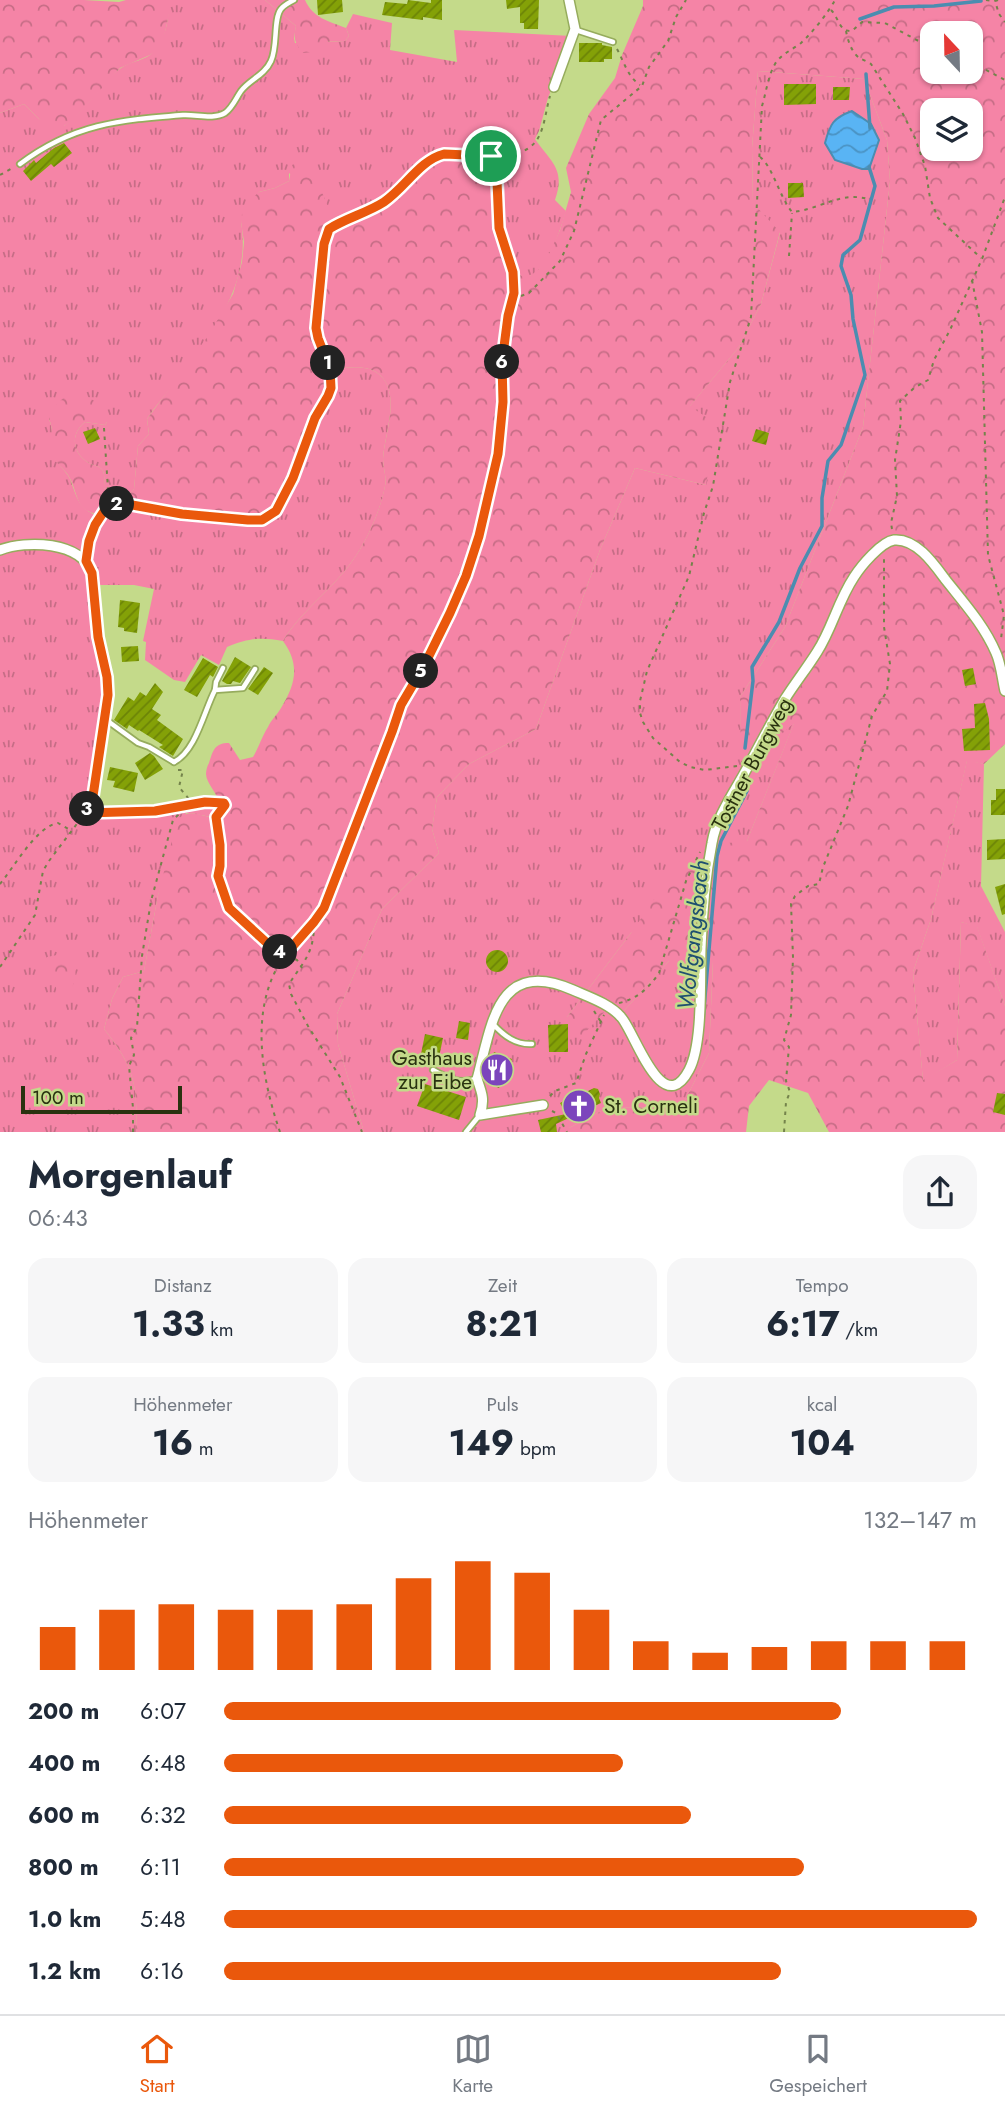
<!DOCTYPE html>
<html lang="de">
<head>
<meta charset="utf-8">
<style>
  :root { --surface:#fff; --page:#f6f6f7; --text:#1f2937; --muted:#747a83; --line:#e0e1e3; --accent:#ea580c }
  body { margin:0; font-family:Jost,sans-serif; background:var(--page); color:var(--text); height:100vh; display:flex; flex-direction:column; font-size:26px; white-space:nowrap }
  * { box-sizing:border-box; margin:0 }
  p { font-size:23px; color:var(--muted) }
  .icon { flex:none; width:38px; height:38px; fill:none; stroke:currentColor; stroke-width:2; stroke-linecap:round; stroke-linejoin:round }
  .map { position:relative; height:1132px; overflow:hidden }
  .drawer { display:flex; flex-direction:column; background:var(--surface); flex:1 }
  .drawer>* { flex:none }
  .needle { width:46px; rotate:338deg }
  .buttons { position:absolute; left:920px; top:21px; display:grid; gap:14px }
  .buttons a { display:grid; place-items:center; width:63px; height:63px; border-radius:14px; background:var(--surface); box-shadow:0 2px 5px #0004; font-size:35px }
  .scale { position:absolute; left:21px; bottom:18px; width:161px; box-sizing:border-box; padding-left:7px; border:4px solid #293210; border-top:0; font-size:19px; line-height:24px; white-space:nowrap; color:#293210; -webkit-text-stroke:5px #c4da8a; paint-order:stroke }
  .pin { position:absolute; display:grid; place-items:center; width:60px; height:60px; color:#fff; margin:-30px; border:4px solid #fff; border-radius:50%; box-shadow:0 2px 7px #0007 }
  .km { position:absolute; width:35px; height:35px; margin:-18px; border-radius:50%; background:#222; color:#fff; font-size:19px; line-height:35px; text-align:center }
  .round { display:grid; place-items:center; flex:none; width:74px; height:74px; border-radius:21px; background:var(--page) }
  .headline { display:flex; align-items:center; justify-content:space-between; height:119px; padding:0 28px }
  h1 { font-size:38px; font-weight:700; line-height:52px }
  .stats { display:grid; grid-template-columns:repeat(3,1fr); gap:10px; height:119px; padding:7px 28px }
  .stats div { display:grid; align-content:center; border-radius:18px; background:var(--page); text-align:center }
  .stats b { font-size:35px; font-weight:700 }
  .stats small { font-size:19px; font-weight:400 }
  .stats p { font-size:19px }
  .chart { height:196px; padding:14px 28px }
  .chart p { display:flex; justify-content:space-between }
  .chart svg { width:100%; height:126px; margin-top:7px; stroke:var(--accent); stroke-width:6 }
  ul { padding:0 28px; list-style:none; font-size:23px }
  li { display:grid; grid-template-columns:112px 84px 1fr; align-items:center; height:52px }
  li i { height:18px; border-radius:9px; background:var(--accent) }
  .dock { display:flex; justify-content:space-around; align-items:center; height:98px; border-top:2px solid var(--line); background:var(--surface); font-size:19px; color:var(--muted) }
  .dock a { display:grid; justify-items:center; gap:4px }
  .dock .active { color:var(--accent) }
  .map>svg:first-child { display:block }
  .grass { fill:url(#grass-tufts) }
  .forest { fill:url(#forest-crowns); fill-rule:evenodd }
  .water { fill:url(#water-waves); stroke:#4b8db0; stroke-width:2 }
  .lines { fill:none; stroke-linecap:round; stroke-linejoin:round }
  .stream { stroke:#4b8db0; stroke-width:3.5 }
  .building { fill:url(#building-hatch) }
  .service-casing { stroke:#96ac5d; stroke-width:8 }
  .minor-casing { stroke:#96ac5d; stroke-width:12 }
  .path { stroke:#74834b; stroke-width:2; stroke-dasharray:3.5 5; stroke-linecap:butt }
  .service { stroke:#fff; stroke-width:4.5 }
  .minor { stroke:#fff; stroke-width:9 }
  .route-casing { stroke:#fff; stroke-width:14 }
  .route { stroke:#ea580c; stroke-width:9 }
  .labels { text-anchor:middle; stroke-width:5; stroke-linejoin:round; paint-order:stroke }
  .street-label { font-size:21px; fill:#293210; stroke:#c4da8a }
  .poi-label { font-size:21px; fill:#293210; stroke:#c4da8a; text-anchor:end }
  .water-label { font-size:23px; font-style:italic; fill:#1f4f70; stroke:#c4da8a }
</style>
</head>
<body>
<div class="map">
<svg width="1005" height="1132" viewBox="0 0 1005 1132">
  <defs>
    <pattern id="grass-tufts" width="24" height="20" patternUnits="userSpaceOnUse" patternTransform="scale(1.75)"><rect width="24" height="20" fill="#f584a6"/><path d="M3 7l-1-3M5 7V3M7 7l1-3M15 17l-1-3M17 17v-4M19 17l1-3" fill="none" stroke="#c66d86"/></pattern>
    <pattern id="forest-crowns" width="20" height="18" patternUnits="userSpaceOnUse" patternTransform="scale(1.75)"><rect width="20" height="18" fill="#f584a6"/><path d="M2 6a3 3 0 1 1 6 0M12 15a3 3 0 1 1 6 0" fill="none" stroke="#c66d86"/></pattern>
    <pattern id="water-waves" width="16" height="10" patternUnits="userSpaceOnUse" patternTransform="scale(1.75)"><rect width="16" height="10" fill="#59b4f4"/><path d="M0 5q4-4 8 0t8 0" fill="none" stroke="#4a93c4"/></pattern>
    <pattern id="building-hatch" width="6" height="6" patternUnits="userSpaceOnUse" patternTransform="scale(1.75)"><rect width="6" height="6" fill="#84a107"/><path d="M-1 1l2-2M0 6l6-6M5 7l2-2" fill="none" stroke="#6c8407"/></pattern>
  </defs>
  <rect width="100%" height="100%" fill="#c4da8a"/>
  <g class="grass">
    <path d="M169,0h96l31,26 -2,12 1,5 50,-2 4,-5 -3,-8 7,-14 39,9 -2,27 67,12 -3,-32 118,6 -24,62 -9,33 -4,8c16,23 31,30 20,61l11,11c-5,17 -18,58 -36,65 -6,2 -12,-1 -17,-4l-14,-44 -2,-22 -35,-50c-41,-6 -46,24 -77,45 -15,10 -33,16 -50,24l-6,-12 -40,-40v8l-14,7 -16,4 -18,30c11,62 -29,111 -64,158 -10,13 -21,25 -30,39l2,15 -11,12 -4,43c-8,12 -20,6 -30,-1 0,-5 1,-13 -1,-17 -3,-6 -9,-5 -14,-8 -17,-10 -19,-29 -4,-41l20,3 2,-3 -58,-3c6,14 1,28 5,37 3,9 12,14 16,23 6,15 7,27 23,35l19,-10 9,-1 61,11 66,7 57,-76 10,-27 13,-22 3,-7 -1,-20c16,-1 39,-6 51,7 20,20 3,59 2,83 0,9 4,18 2,27 -4,23 -18,55 -32,74 -20,29 -51,50 -70,81 -23,-4 -34,-3 -56,6l-8,18 -18,-10 -16,27 -11,-2 -29,-20 1,-18 -3,-1 11,-52 -20,-4h-38l-6,-28v-10h-4l-3,5 -4,1c-28,-9 -51,-17 -79,-6v-434l24,-9 15,15 25,7c20,-15 34,-37 52,-54 10,-10 26,-11 34,-17 16,-13 19,-36 19,-55z"/>
    <path d="M758,71l106,8 23,61 3,41 -27,246 -78,200 -45,70 2,72 53,-48 -48,120 -116,92 -64,84 42,-9 13,5 47,-52h44l-4,92 -28,55 -72,-1 -40,21v4h-205l-26,-88 -1,-30 45,-105 57,-56 -7,-24 5,-32 32,-33 67,-35 64,-179 35,-82 71,17 -17,-78 50,-60 22,-43 19,-71 -27,-29 -1,-56z"/>
    <path d="M29,545c26,5 44,4 59,29l17,111 -14,110 -8,18 72,-2 23,-5 21,-1 19,-5c2,27 -16,12 -32,13l-28,82 -14,76 -21,6 -11,22 -8,30c30,37 34,56 32,103h-136v-580z"/>
    <path d="M967,760l17,4 -3,122 24,46v74l-28,-79 -16,-5 -4,138 -34,21 -10,-109 18,-53z"/>
  </g>
  <g class="forest">
    <path d="M0,0h84l35,2 7,-2h43v14l-7,32 -12,9 -30,13 -46,51 -10,7 -13,1 -12,-8 -15,-15 -24,9z"/>
    <path d="M265,0h40c8,18 23,21 41,28l3,8 -4,5c-16,1 -21,-2 -33,11l-9,1c-8,-10 -10,-14 -7,-27z"/>
    <path d="M643,0h362v744l-21,20 -17,-3 -36,158 -18,53 10,108 34,-20 4,-138 16,4 28,80v126h-176l-21,-39 -39,-13 -20,26 -3,26h-177v-4l40,-21 72,1 28,-55 4,-92h-44l-47,52 -14,-5 -28,30 -13,-21 64,-84 59,-86 57,-6 47,-118 -53,47 -1,-73 45,-70 78,-200 27,-246 -3,-41 -23,-61 -106,-8 -6,77 1,55 27,29 -19,72 -22,43 -49,59 26,18 -10,61 -71,-17 -35,82 -64,179 -67,35 -32,33 -5,32 7,24 -57,56 -45,105 1,30 26,88h-228c2,-47 -2,-66 -32,-103l8,-30 11,-22 21,-6 14,-76 19,-74c14,-18 30,2 39,-7 12,-12 -10,-28 -10,-40 0,-3 1,-8 3,-11 4,-12 5,-20 20,-20l11,17 13,-3c6,-10 9,-21 15,-30 3,-7 9,-12 13,-19 15,-24 19,-44 2,-67 19,-31 50,-52 70,-81 15,-21 27,-49 32,-74 2,-9 -2,-18 -2,-27 1,-24 18,-62 -2,-83 -12,-13 -35,-8 -51,-7 3,24 -5,29 -15,50 -4,7 -7,16 -10,25 -7,19 -17,53 -31,69 -18,20 -125,-7 -153,-10 -10,1 -14,3 -19,11 -28,0 -23,-22 -34,-39 -5,-7 -15,-14 -16,-23 -1,-12 2,-21 -3,-33 6,-15 12,-21 26,-28 16,6 29,14 32,31l-2,3 -20,-3c-15,12 -13,31 4,41 5,3 11,2 14,8 2,4 1,12 1,17 10,7 22,13 30,1l4,-43 11,-12 -2,-15 61,-83 25,-42 9,-32 2,-20 -3,-20 2,-16 16,-14 16,-4 14,-7 3,-16 9,-4c19,14 24,44 35,64 21,-10 43,-18 62,-34 13,-11 24,-30 40,-35 13,-4 31,0 44,1l15,24 2,47 14,44 9,4h8l9,-7 10,-15 11,-24 11,-38 -5,-24 23,-54 26,-36 7,-23 21,-49zM933,33h38v39h-38zM933,110h38v39h-38z"/>
    <path d="M57,955c20,7 24,20 11,38h-10l-10,-26 -1,-10z"/>
  </g>
  <path class="water" d="M852,111l19,13 8,16 -10,29h-7l-27,-9 -10,-17c5,-19 8,-25 27,-32z"/>
  <g class="lines">
    <g class="stream">
      <path d="M860,19l34,-12 40,-1 47,-5"/>
      <path d="M866,74l4,54"/>
      <path d="M745,748l8,-67 -1,-14 27,-45 21,-54 22,-42v-28l6,-37 13,-16 24,-70 -12,-56 -2,-24 -10,-29 2,-11 17,-15 15,-54 -6,-19"/>
      <path d="M702,1032l15,-176 4,-15 26,-50 1,-9"/>
    </g>
  </g>
  <g class="building">
    <path d="M317,0h25l1,12 -25,3z"/>
    <path d="M408,0l23,3v-3h11v20l-19,-3v3l-41,-5 3,-13 22,2z"/>
    <path d="M506,0h33l-1,29h-14v-6h-4v-16l-13,2z"/>
    <path d="M579,43h23v2l10,2v12h-8v3h-25z"/>
    <path d="M784,84h32v20l-32,1z"/>
    <path d="M833,87h17l-1,13h-16z"/>
    <path d="M64,143l8,10 -18,14 -3,-3 -20,17 -8,-10 11,-11 2,3 18,-15z"/>
    <path d="M788,183h15l1,14 -16,1z"/>
    <path d="M95,428l5,11 -12,5 -5,-12z"/>
    <path d="M756,429l13,4 -3,12 -14,-4z"/>
    <path d="M120,600l20,3 -3,30 -13,-2v-3l-6,-1z"/>
    <path d="M138,646l1,15 -17,1 -1,-15z"/>
    <path d="M235,657l16,10 -11,16 -7,-2 -2,3h-4l-5,-3z"/>
    <path d="M203,658l15,9 -5,10 -3,-2 -13,22 -13,-7z"/>
    <path d="M264,667l9,6 -15,22 -10,-6z"/>
    <path d="M973,668l3,16 -11,2 -3,-16z"/>
    <path d="M155,683l8,9 -11,17 9,6 -4,5 26,19 -10,17 -14,-9 4,-2 -24,-15 -1,1 -9,-6 -2,4 -13,-9 14,-23 6,4 6,-9 6,4z"/>
    <path d="M985,703l4,16 1,31 -26,1 -2,-22 13,-1 -1,-24z"/>
    <path d="M150,753l4,3 9,13 -18,11 -10,-17z"/>
    <path d="M110,767l28,6 -4,19 -21,-5 2,-6 -8,-1z"/>
    <path d="M996,789h9v26h-14v-15h5z"/>
    <path d="M1005,839v20l-18,1v-20z"/>
    <path d="M1005,884v30l-3,1 -7,-28z"/>
    <circle cx="497" cy="961" r="11"/>
    <path d="M459,1021l11,2 -2,17 -12,-2z"/>
    <path d="M568,1024v28h-19l-1,-27z"/>
    <path d="M425,1034l18,4 -4,19 -18,-3z"/>
    <path d="M494,1052l18,7 -13,29 -13,-5 -2,-4z"/>
    <path d="M425,1084l41,13 -7,23 -42,-14z"/>
    <path d="M594,1088l4,1 2,5 -1,4 2,5 -45,21 1,8h-16l-3,-12 28,-6 -6,-11 21,-11 1,2z"/>
    <path d="M997,1093l8,1v21l-12,-3z"/>
  </g>
  <g class="lines">
    <defs>
      <g id="service">
        <path d="M576,30l37,12"/>
        <path d="M20,164c53,-40 99,-44 163,-49 13,-1 30,5 42,-2 8,-6 11,-15 16,-22 9,-12 23,-15 30,-30 7,-15 2,-42 10,-52 3,-4 9,-7 13,-9"/>
        <path d="M215,690l1,-8 7,-14"/>
        <path d="M105,719l33,24 11,4 25,15"/>
        <path d="M174,762c22,-11 30,-51 41,-72l28,-2 12,-19"/>
        <path d="M493,1024c11,12 23,21 39,20"/>
        <path d="M433,1070c16,9 25,14 43,9"/>
        <path d="M466,1132l13,-16"/>
      </g>
      <g id="minor">
        <path d="M554,87l21,-58 -6,-29"/>
        <path d="M0,550c26,-10 81,-9 92,23l6,64 9,40 1,18 -15,101 -8,17"/>
        <path d="M543,1105l-63,10c5,-15 2,-22 -3,-36 15,-55 20,-122 96,-89 16,7 37,14 48,27 14,15 41,104 68,53 14,-26 11,-91 12,-121 1,-32 5,-75 11,-106 4,-25 21,-49 33,-71 13,-24 26,-49 40,-73 10,-16 22,-31 32,-47 15,-23 21,-51 37,-75 7,-11 27,-35 40,-37 22,-2 40,24 51,39 19,24 39,46 51,74 5,11 6,25 9,38"/>
      </g>
    </defs>
    <use href="#service" class="service-casing"/>
    <use href="#minor" class="minor-casing"/>
    <g class="path">
      <path d="M986,0l8,1"/>
      <path d="M998,0l-3,1 4,13 6,8"/>
      <path d="M831,10c8,8 8,22 21,21l10,-9 23,1 41,22 7,2"/>
      <path d="M846,31c2,10 6,23 15,28 3,1 7,3 10,5l32,50 12,24 10,28 5,32 8,20 43,40"/>
      <path d="M617,49c7,13 11,28 23,36"/>
      <path d="M971,62l34,18"/>
      <path d="M760,157c13,10 19,39 32,55 27,-2 48,-21 76,-13"/>
      <path d="M0,175l14,-8"/>
      <path d="M789,256l3,-43"/>
      <path d="M972,280l10,52 6,223 16,60 -3,24"/>
      <path d="M513,299l16,-6 31,-32 14,-30 27,-111 41,-34 7,-19 19,-26 8,-24 10,-17"/>
      <path d="M104,428l5,77"/>
      <path d="M892,529l-1,-6 6,-27 -2,-36 6,-39 -1,-20 14,-13 14,-8 6,-20 16,-30 32,-71 23,-62"/>
      <path d="M88,550l7,-25 11,-17 6,-4 22,1 48,9 66,7 14,-1 14,-9 17,-33 22,-60 16,-29 -1,-20 -12,-31 -2,-10 8,-84 5,-15c22,-15 50,-21 71,-39 11,-11 21,-27 36,-33 10,-4 21,-1 32,-1 21,1 58,4 70,-18 7,-12 8,-29 12,-42"/>
      <path d="M737,766l-32,4 -15,-3 -10,-5 -27,-24 -10,-16 -3,-9v-12l7,-30 42,-95 15,-63 9,-27 17,-104 21,-65 11,-211c4,-13 6,-30 13,-42 6,-10 17,-14 26,-21 11,-10 27,-30 34,-43"/>
      <path d="M178,770h5l-4,17 15,18"/>
      <path d="M98,812l57,-1 23,-5 11,1"/>
      <path d="M0,884c14,-17 37,-58 58,-61l12,7"/>
      <path d="M314,924c0,29 -10,37 -25,60l2,10 17,32 32,51 22,55"/>
      <path d="M0,967l35,-52 8,-44 6,-10 30,-40"/>
      <path d="M619,1003c18,-4 30,-15 40,-30l27,-92 14,-29"/>
      <path d="M594,1011l7,11"/>
      <path d="M550,1096l5,-5 21,-8 10,-29 18,-39"/>
      <path d="M552,1111l4,2 11,19"/>
      <path d="M133,1132v-24l-4,-42 5,-11 -3,-17 6,-11 5,-71 9,-55 22,-81c13,-14 34,-22 52,-15l-9,12 4,28v21l-3,10 12,32 38,35 17,12 13,5 5,8"/>
      <path d="M280,1132c-19,-55 -32,-128 6,-178 12,-16 26,-29 38,-46l54,-136 23,-67 23,-39 26,-53 15,-37 14,-40 11,-43 11,-63 2,-28 -2,-25 6,-61 7,-23 -1,-21 -14,-44 -2,-47 -6,-25"/>
      <path d="M784,1132l2,-30 4,-10 -4,-11 3,-34 -5,-7 7,-25 2,-58 -2,-53 4,-8 13,-10 11,-2 4,-17 25,-61 24,-90 15,-25 3,-27 -6,-37v-68"/>
    </g>
    <use href="#service" class="service"/>
    <use href="#minor" class="minor"/>
  </g>
  <g class="lines">
    <defs>
      <path id="route" d="M444,154l47,2 6,25 2,47 14,44 1,21 -6,23 -6,46 1,40 -5,52 -19,82 -13,40 -16,37 -26,53 -23,39 -9,27 -68,176 -10,14 -29,33 -18,-12 -38,-35 -11,-32 2,-10v-21l-4,-28 9,-12 -1,-2 -19,-1 -50,9 -70,2 8,-17 15,-101 -1,-18 -9,-40 -6,-64 -6,-12 3,-20 6,-16 11,-17 6,-4 9,-1 61,11 66,6h14l14,-9 17,-33 22,-60 13,-22 3,-8 -1,-19 -12,-31 -2,-10 8,-84 5,-15c17,-11 38,-16 55,-27 21,-14 36,-42 60,-48z"/>
    </defs>
    <use href="#route" class="route-casing"/>
    <use href="#route" class="route"/>
  </g>
  <defs>
    <symbol id="restaurant-disc" viewBox="-11 -11 22 22"><circle r="9.5" fill="#7c45bc" stroke="#c4da8a"/><path d="M-5-6h1v4h1v-4h1v4h1v-4h1v5L-1.5 .5V6h-2V.5L-5-1ZM5-6V6H3V1.5H1.5Q1.5-4 5-6Z" fill="#fff"/></symbol>
    <symbol id="church-disc" viewBox="-11 -11 22 22"><circle r="9.5" fill="#7c45bc" stroke="#c4da8a"/><path d="M-1.2-6h2.4v3.5h3.3v2.4h-3.3V6h-2.4V-.1h-3.3v-2.4h3.3Z" fill="#fff"/></symbol>
  </defs>
  <g fill-rule="evenodd">
    <use href="#restaurant-disc" x="478" y="1051" width="38" height="38"/>
    <use href="#church-disc" x="560" y="1087" width="38" height="38"/>
  </g>
  <g class="labels">
    <g class="street-label">
      <text transform="translate(752 764) rotate(-62)" y="7">Tostner Burgweg</text>
    </g>
    <g class="poi-label">
      <text x="472" y="1065">Gasthaus<tspan x="472" dy="24">zur Eibe</tspan></text>
      <text x="604" y="1113" text-anchor="start">St. Corneli</text>
    </g>
    <g class="water-label">
      <text transform="translate(693 935) rotate(-84)" y="8">Wolfgangsbach</text>
    </g>
  </g>
</svg>
<div class="buttons">
<a><svg class="needle" viewBox="-14 -14 28 28"><path d="M0-13l5 13h-10z" fill="#e53935"/><path d="M0 13l5-13h-10z" fill="#747a83"/></svg></a>
<a><svg class="icon" aria-label="layers" viewBox="0 0 24 24"><path d="M12 4l9 5-9 5-9-5zM3 14l9 5 9-5"/></svg></a>
</div>
<div class="scale">100 m</div>
<div class="pin" style="left:491px;top:156px;background:#1e9e55"><svg class="icon" aria-label="arrive" viewBox="0 0 24 24"><path d="M6 21V4h12l-3 4 3 4H6"/></svg></div>
<b class="km" style="left:328px;top:363px">1</b>
<b class="km" style="left:117px;top:504px">2</b>
<b class="km" style="left:87px;top:809px">3</b>
<b class="km" style="left:280px;top:952px">4</b>
<b class="km" style="left:421px;top:671px">5</b>
<b class="km" style="left:502px;top:362px">6</b>
</div>
<section class="drawer">
<div class="headline"><div><h1>Morgenlauf</h1><p>06:43</p></div><a class="round"><svg class="icon" aria-label="share" viewBox="0 0 24 24"><path d="M12 15V3M7 8l5-5 5 5M5 13v7h14v-7"/></svg></a></div>
<div class="stats">
<div><p>Distanz</p><b>1.33<small> km</small></b></div>
<div><p>Zeit</p><b>8:21</b></div>
<div><p>Tempo</p><b>6:17<small> /km</small></b></div>
</div>
<div class="stats">
<div><p>Höhenmeter</p><b>16<small> m</small></b></div>
<div><p>Puls</p><b>149<small> bpm</small></b></div>
<div><p>kcal</p><b>104</b></div>
</div>
<div class="chart"><p><span>Höhenmeter</span>132–147 m</p>
<svg viewBox="0 0 160 44" preserveAspectRatio="none"><path d="M5 44V29M15 44V23M25 44V21M35 44V23M45 44V23M55 44V21M65 44V12M75 44V6M85 44V10M95 44V23M105 44V34M115 44V38M125 44V36M135 44V34M145 44V34M155 44V34"/></svg>
</div>
<ul>
<li><b>200 m</b>6:07<i style="width:82%"></i></li>
<li><b>400 m</b>6:48<i style="width:53%"></i></li>
<li><b>600 m</b>6:32<i style="width:62%"></i></li>
<li><b>800 m</b>6:11<i style="width:77%"></i></li>
<li><b>1.0 km</b>5:48<i style="width:100%"></i></li>
<li><b>1.2 km</b>6:16<i style="width:74%"></i></li>
</ul>
</section>
<nav class="dock">
<a class="active"><svg class="icon" aria-label="home" viewBox="0 0 24 24"><path d="M3 11l9-7 9 7M6 9v11h12V9"/></svg>Start</a>
<a><svg class="icon" aria-label="map" viewBox="0 0 24 24"><path d="M3 6l6-2 6 2 6-2v14l-6 2-6-2-6 2zM9 4v14M15 6v14"/></svg>Karte</a>
<a><svg class="icon" aria-label="saved" viewBox="0 0 24 24"><path d="M7 4h10v16l-5-4-5 4z"/></svg>Gespeichert</a>
</nav>
</body>
</html>
